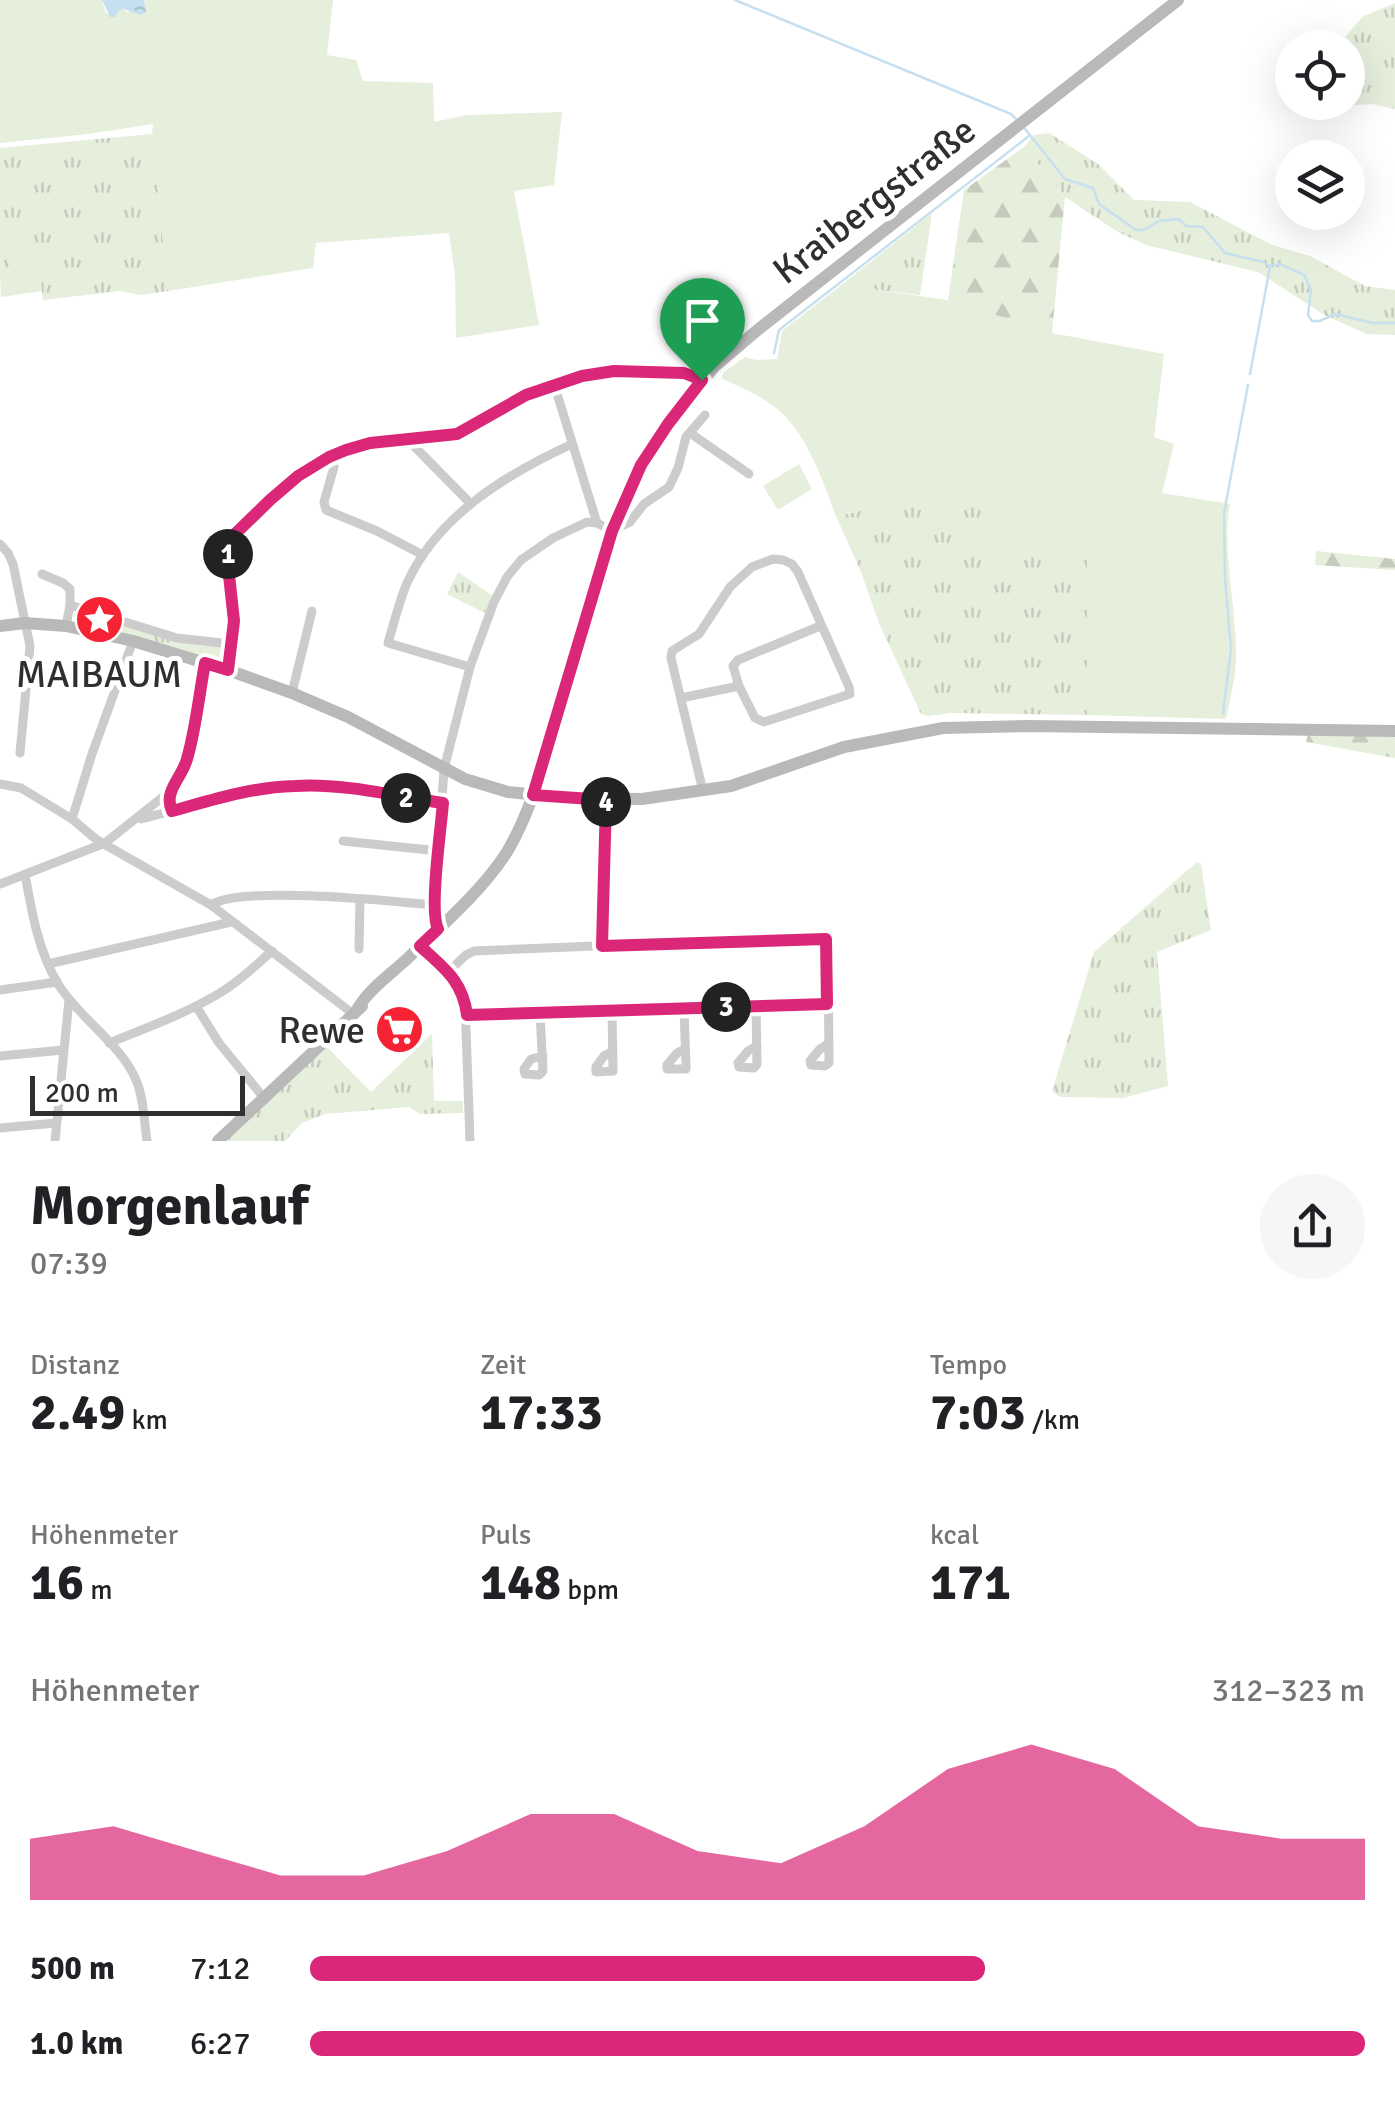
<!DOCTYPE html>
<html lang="de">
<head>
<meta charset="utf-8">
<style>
  :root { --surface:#fff; --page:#f6f6f6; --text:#202124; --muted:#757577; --accent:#db2777 }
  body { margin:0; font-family:Signika,sans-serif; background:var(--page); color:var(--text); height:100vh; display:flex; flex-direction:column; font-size:38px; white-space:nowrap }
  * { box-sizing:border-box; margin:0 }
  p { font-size:32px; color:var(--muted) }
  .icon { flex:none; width:55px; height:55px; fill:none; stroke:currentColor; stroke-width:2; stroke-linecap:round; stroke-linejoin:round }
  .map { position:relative; height:1141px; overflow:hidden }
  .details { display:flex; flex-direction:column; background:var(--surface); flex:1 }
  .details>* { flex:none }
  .tools { position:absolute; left:1275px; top:30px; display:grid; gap:20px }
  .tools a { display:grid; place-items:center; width:90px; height:90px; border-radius:50%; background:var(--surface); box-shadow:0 10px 40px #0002; font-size:50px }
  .scale { position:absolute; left:30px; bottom:25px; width:215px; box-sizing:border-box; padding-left:10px; border:5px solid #2f2f2f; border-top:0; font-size:28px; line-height:35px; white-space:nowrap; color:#2f2f2f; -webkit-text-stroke:8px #fff; paint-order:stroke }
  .pin { position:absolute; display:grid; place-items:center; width:85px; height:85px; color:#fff; margin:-102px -42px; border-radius:50% 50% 50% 0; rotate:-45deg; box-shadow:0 0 10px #0007 }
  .pin .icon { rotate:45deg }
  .km { position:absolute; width:50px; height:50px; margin:-25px; border-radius:50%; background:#222; color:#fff; font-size:28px; line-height:50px; text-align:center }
  .round { display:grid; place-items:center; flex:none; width:105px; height:105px; border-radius:52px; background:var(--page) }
  .summary { display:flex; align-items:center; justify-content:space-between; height:170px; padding:0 30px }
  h1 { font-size:55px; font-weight:700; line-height:75px }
  .stats { display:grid; grid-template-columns:repeat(3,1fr); gap:15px; height:170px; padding:10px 30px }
  .stats div { display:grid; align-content:center }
  .stats b { font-size:50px; font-weight:700 }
  .stats small { font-size:28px; font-weight:400 }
  .stats p { font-size:28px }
  .chart { height:280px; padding:20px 30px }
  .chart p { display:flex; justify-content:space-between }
  .chart svg { width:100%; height:180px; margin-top:10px; fill:var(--accent); opacity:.7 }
  ul { padding:0 30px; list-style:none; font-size:32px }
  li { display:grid; grid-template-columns:160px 120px 1fr; align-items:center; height:75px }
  li i { height:25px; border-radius:12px; background:var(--accent) }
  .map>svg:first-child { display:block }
  .grass { fill:url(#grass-tufts) }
  .forest { fill:url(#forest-firs) }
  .garden { fill:#e6eedc }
  .water { fill:url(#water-ripples) }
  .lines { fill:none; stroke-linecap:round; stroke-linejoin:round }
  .stream { stroke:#c7e0ef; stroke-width:2.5 }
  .street { stroke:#ccc; stroke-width:9 }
  .secondary { stroke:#b9b9b9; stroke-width:12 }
  .route-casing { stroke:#fff; stroke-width:20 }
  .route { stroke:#db2777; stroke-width:12 }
  .labels { text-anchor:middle; stroke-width:10; stroke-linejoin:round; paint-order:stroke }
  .street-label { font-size:38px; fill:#2f2f2f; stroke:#fff }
  .poi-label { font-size:38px; fill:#2f2f2f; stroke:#fff }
</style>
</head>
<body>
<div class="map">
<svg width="1395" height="1141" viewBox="0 0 1395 1141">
  <defs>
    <pattern id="grass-tufts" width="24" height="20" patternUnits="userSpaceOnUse" patternTransform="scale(2.5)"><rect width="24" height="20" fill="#e6eedc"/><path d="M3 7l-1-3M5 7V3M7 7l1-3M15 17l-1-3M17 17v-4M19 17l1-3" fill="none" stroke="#c6ccbd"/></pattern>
    <pattern id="forest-firs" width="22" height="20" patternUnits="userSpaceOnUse" patternTransform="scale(2.5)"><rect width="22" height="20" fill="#e6eedc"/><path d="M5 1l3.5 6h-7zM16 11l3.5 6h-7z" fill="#c6ccbd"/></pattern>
    <pattern id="water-ripples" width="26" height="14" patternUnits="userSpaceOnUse" patternTransform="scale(2.5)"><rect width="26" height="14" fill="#c7e0ef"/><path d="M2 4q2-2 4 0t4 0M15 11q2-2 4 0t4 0" fill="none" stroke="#abc0cd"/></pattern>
  </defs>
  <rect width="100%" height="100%" fill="#fff"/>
  <g class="grass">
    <path d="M1395,3v106l-23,-5 -27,2 -1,-3 4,-1v-54l-11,-1 25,-30z"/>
    <path d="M1049,133l49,31 36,36 56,2 82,43 38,11 55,30 30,4v45l-28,-1 -41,-18 -68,-44 -112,-27 -28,-13 -53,-35 -41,-50 10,-12z"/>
    <path d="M152,134l16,157 -27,4 -21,-4 -77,9 -7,-50 -25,21 -11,2v-125z"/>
    <path d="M932,213l-12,82 -59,-7 2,-20z"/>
    <path d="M966,489l26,33 3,32 92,-1v162l-135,-2 -25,3 -6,-2 -42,-91 -18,-51 -25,-56z"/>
    <path d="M458,572l35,24 -8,17 -38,-19z"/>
    <path d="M79,610l77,25 33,9 31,3 5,5v5l-4,5 -146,-41 -1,-7z"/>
    <path d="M1197,862l4,2 10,66 -54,22 11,134 -45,12 -63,-1 -8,-6 42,-139z"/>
    <path d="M432,1034l2,67h29v12l-43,1 -11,-7 -84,7 -23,9 -17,18h-56l-1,-4 96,-93 47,48z"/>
  </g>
  <g class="forest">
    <path d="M1024,147l41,50 -13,136 -104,-33 16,-110z"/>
    <path d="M1316,551l79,8v11l-80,-5z"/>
    <path d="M1308,734l87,1v23l-89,-16z"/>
  </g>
  <g class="garden">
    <path d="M0,0h102l4,13 10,3 1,-4 6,-3 4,3 19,-1 -2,-11h189l-6,55 29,5 7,21 70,2 1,39 33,-7 95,-3 -8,73 -40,6 25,134 -83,13 -1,-63 -6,-42 -133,10 -3,25 -145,23 -16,-157 1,-10 -65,10 -88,9z"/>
    <path d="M36,250l6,41 -41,6 -1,-24 11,-2 -2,-16z"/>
    <path d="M863,268l-1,20 86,12 104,33 112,21 -10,83 20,7 -12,49 68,11c-9,44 7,106 6,152 0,21 -6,42 -10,63l-139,-4v-162l-93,1 -2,-32 -26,-33 -130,27c-13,-34 -26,-74 -52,-101 -17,-17 -42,-27 -63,-37l3,-6 21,-15 11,3 21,-1 5,-28z"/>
    <path d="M799,464l13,25 -34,21 -15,-24z"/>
  </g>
  <path class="water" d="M102,0h42l2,12 -6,3 -17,-6 -5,3 -3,5h-5z"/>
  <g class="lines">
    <g class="stream">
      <path d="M735,0l276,114 5,5"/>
      <path d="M1025,129l40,50 28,9 6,16 37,26h8l15,-9 20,-2 7,7 17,1 22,26 38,9 7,4 10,-2 24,11 7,15 -3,25 4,6h8l15,-7 38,9h22"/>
      <path d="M774,353l5,-23 250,-194"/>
      <path d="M1250,374l20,-107"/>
      <path d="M1223,714l8,-65 -6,-70 -1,-66 24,-128"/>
    </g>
    <g class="street">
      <path d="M554,384l43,139"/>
      <path d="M690,433l59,41"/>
      <path d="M408,440l63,64"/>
      <path d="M329,457l5,10 -10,35 2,8 51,21 46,24"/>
      <path d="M0,544l8,9 5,11 17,82 -10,107"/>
      <path d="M42,574l21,9 7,6v16"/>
      <path d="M66,626l4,-21 107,33 54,6"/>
      <path d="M470,667l-82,-24c6,-20 11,-41 19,-60 31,-68 100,-109 165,-139"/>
      <path d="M228,670c2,-15 5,-31 5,-46 1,-27 -16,-66 2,-90 28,-37 92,-84 138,-91 27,-4 58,-1 84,-9 24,-8 45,-26 67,-38 47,-24 128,-35 179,-16"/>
      <path d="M292,693l20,-82"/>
      <path d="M681,698l58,-12 -6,-20 5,-6 82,-34"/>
      <path d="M0,784l21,4 51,31 25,21 114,65 141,108"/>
      <path d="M703,791l-32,-133 1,-7 27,-17 31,-47 22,-20 21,-8 10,1 9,4 6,8 51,115 1,7 -86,28 -9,-4 -16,-32"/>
      <path d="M72,819l20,-65 41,-113"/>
      <path d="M141,819c51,-13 101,-31 154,-34 49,-2 100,11 148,18"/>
      <path d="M343,841l96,10"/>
      <path d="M25,874c7,39 13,76 33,110 21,34 64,61 78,96 8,18 8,42 11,61"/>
      <path d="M0,884l105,-41 64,-51 18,-31 18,-98"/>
      <path d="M211,905c30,-20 181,-4 223,0"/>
      <path d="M438,929l-4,-9 10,-151 26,-102 24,-65 13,-25 14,-17 32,-22 34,-16 10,1 15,8 18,-9 14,-18 25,-17 9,-19 8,-31 19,-22"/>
      <path d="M602,945l4,-145"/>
      <path d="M420,946c18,17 38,31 45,55l5,140"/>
      <path d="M359,949l1,-50"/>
      <path d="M48,964l183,-42"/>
      <path d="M448,972l18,-17 8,-4 345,-14 7,2 2,6 1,118 -4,3 -14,-1 -1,-4 10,-12 8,-5"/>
      <path d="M0,990l57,-8"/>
      <path d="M756,1005l1,59 -3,4 -15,-1 -1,-4 10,-12 9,-5"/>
      <path d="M196,1006l23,37 45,55"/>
      <path d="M684,1009l2,57v3h-19v-4l10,-12 8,-4"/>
      <path d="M612,1010l1,61 -17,1v-5l8,-11 9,-5"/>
      <path d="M540,1013l3,58 -4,4 -14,-1 -1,-5 7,-10 12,-3"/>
      <path d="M467,1015l360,-11"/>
      <path d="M109,1043c39,-16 79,-30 114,-52 18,-11 33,-26 49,-40"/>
      <path d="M0,1056l63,-6"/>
      <path d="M0,1128l56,-5"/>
      <path d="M55,1141l14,-141"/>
    </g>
    <g class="secondary">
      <path d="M0,626l25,-3 41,3 67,15 95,29 64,23 56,24 117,62 43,13 61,6 73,1 89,-13 113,-39 99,-19 85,-2 367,5"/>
      <path d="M358,1008c12,-20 33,-34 50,-50 33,-32 71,-64 97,-103 13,-20 22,-43 30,-65l77,-259 16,-40 25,-45 28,-40 33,-39 46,-39 418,-328"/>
      <path d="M218,1141l144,-135"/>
    </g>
  </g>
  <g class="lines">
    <defs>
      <path id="route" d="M614,371l70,2 18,7 -34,44 -27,41 -29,66 -79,264 73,5 -4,146 224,-7 1,65 -360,11c-4,-34 -23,-47 -47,-69l18,-17c-9,-18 3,-101 5,-126 -48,-7 -99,-20 -148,-17 -43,1 -83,14 -123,25 -9,-20 10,-33 15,-52 9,-31 12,-64 18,-96l23,7 6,-49 -7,-64 2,-12 6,-11 35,-34 28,-24 31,-19 17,-7 24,-7 87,-9 69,-39 56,-19z"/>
    </defs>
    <use href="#route" class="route-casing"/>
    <use href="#route" class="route"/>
  </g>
  <defs>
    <symbol id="sight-disc" viewBox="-11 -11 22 22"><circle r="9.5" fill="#f52334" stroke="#fff"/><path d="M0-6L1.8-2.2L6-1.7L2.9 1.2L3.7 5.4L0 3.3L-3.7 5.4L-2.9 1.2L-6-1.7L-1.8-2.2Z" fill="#fff"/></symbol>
    <symbol id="supermarket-disc" viewBox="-11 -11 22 22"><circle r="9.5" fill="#f52334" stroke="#fff"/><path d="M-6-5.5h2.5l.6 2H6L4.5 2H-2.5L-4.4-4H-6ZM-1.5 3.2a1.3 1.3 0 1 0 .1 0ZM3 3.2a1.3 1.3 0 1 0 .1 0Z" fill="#fff"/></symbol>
  </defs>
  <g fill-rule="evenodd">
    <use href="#sight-disc" x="72" y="592" width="55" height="55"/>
    <use href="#supermarket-disc" x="372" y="1002" width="55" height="55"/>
  </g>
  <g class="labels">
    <g class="street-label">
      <text transform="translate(874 200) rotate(-38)" y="13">Kraibergstraße</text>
    </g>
    <g class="poi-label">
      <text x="99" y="687">MAIBAUM</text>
      <text x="365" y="1043" text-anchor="end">Rewe</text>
    </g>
  </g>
</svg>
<div class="tools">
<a><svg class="icon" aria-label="locate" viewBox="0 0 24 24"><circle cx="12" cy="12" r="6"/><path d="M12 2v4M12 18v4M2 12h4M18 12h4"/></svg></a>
<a><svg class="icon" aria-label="layers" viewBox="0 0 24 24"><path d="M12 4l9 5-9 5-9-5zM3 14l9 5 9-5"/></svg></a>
</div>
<div class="scale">200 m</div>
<div class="pin" style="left:702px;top:380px;background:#1e9e55"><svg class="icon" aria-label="arrive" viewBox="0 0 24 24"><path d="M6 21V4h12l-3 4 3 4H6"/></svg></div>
<b class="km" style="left:228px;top:554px">1</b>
<b class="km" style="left:406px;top:798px">2</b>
<b class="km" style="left:726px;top:1007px">3</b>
<b class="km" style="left:606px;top:802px">4</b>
</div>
<section class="details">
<div class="summary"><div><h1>Morgenlauf</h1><p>07:39</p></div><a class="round"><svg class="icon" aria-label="share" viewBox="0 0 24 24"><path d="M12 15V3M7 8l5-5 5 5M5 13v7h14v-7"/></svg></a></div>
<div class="stats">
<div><p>Distanz</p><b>2.49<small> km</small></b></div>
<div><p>Zeit</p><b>17:33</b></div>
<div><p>Tempo</p><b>7:03<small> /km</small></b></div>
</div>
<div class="stats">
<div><p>Höhenmeter</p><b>16<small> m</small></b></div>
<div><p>Puls</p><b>148<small> bpm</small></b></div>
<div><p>kcal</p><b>171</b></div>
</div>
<div class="chart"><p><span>Höhenmeter</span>312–323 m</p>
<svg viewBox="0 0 160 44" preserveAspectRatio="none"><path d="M0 44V29L10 26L20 32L30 38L40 38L50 32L60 23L70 23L80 32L90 35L100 26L110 12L120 6L130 12L140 26L150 29L160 29V44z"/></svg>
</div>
<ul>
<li><b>500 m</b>7:12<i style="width:64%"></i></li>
<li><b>1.0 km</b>6:27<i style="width:100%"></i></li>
</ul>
</section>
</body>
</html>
